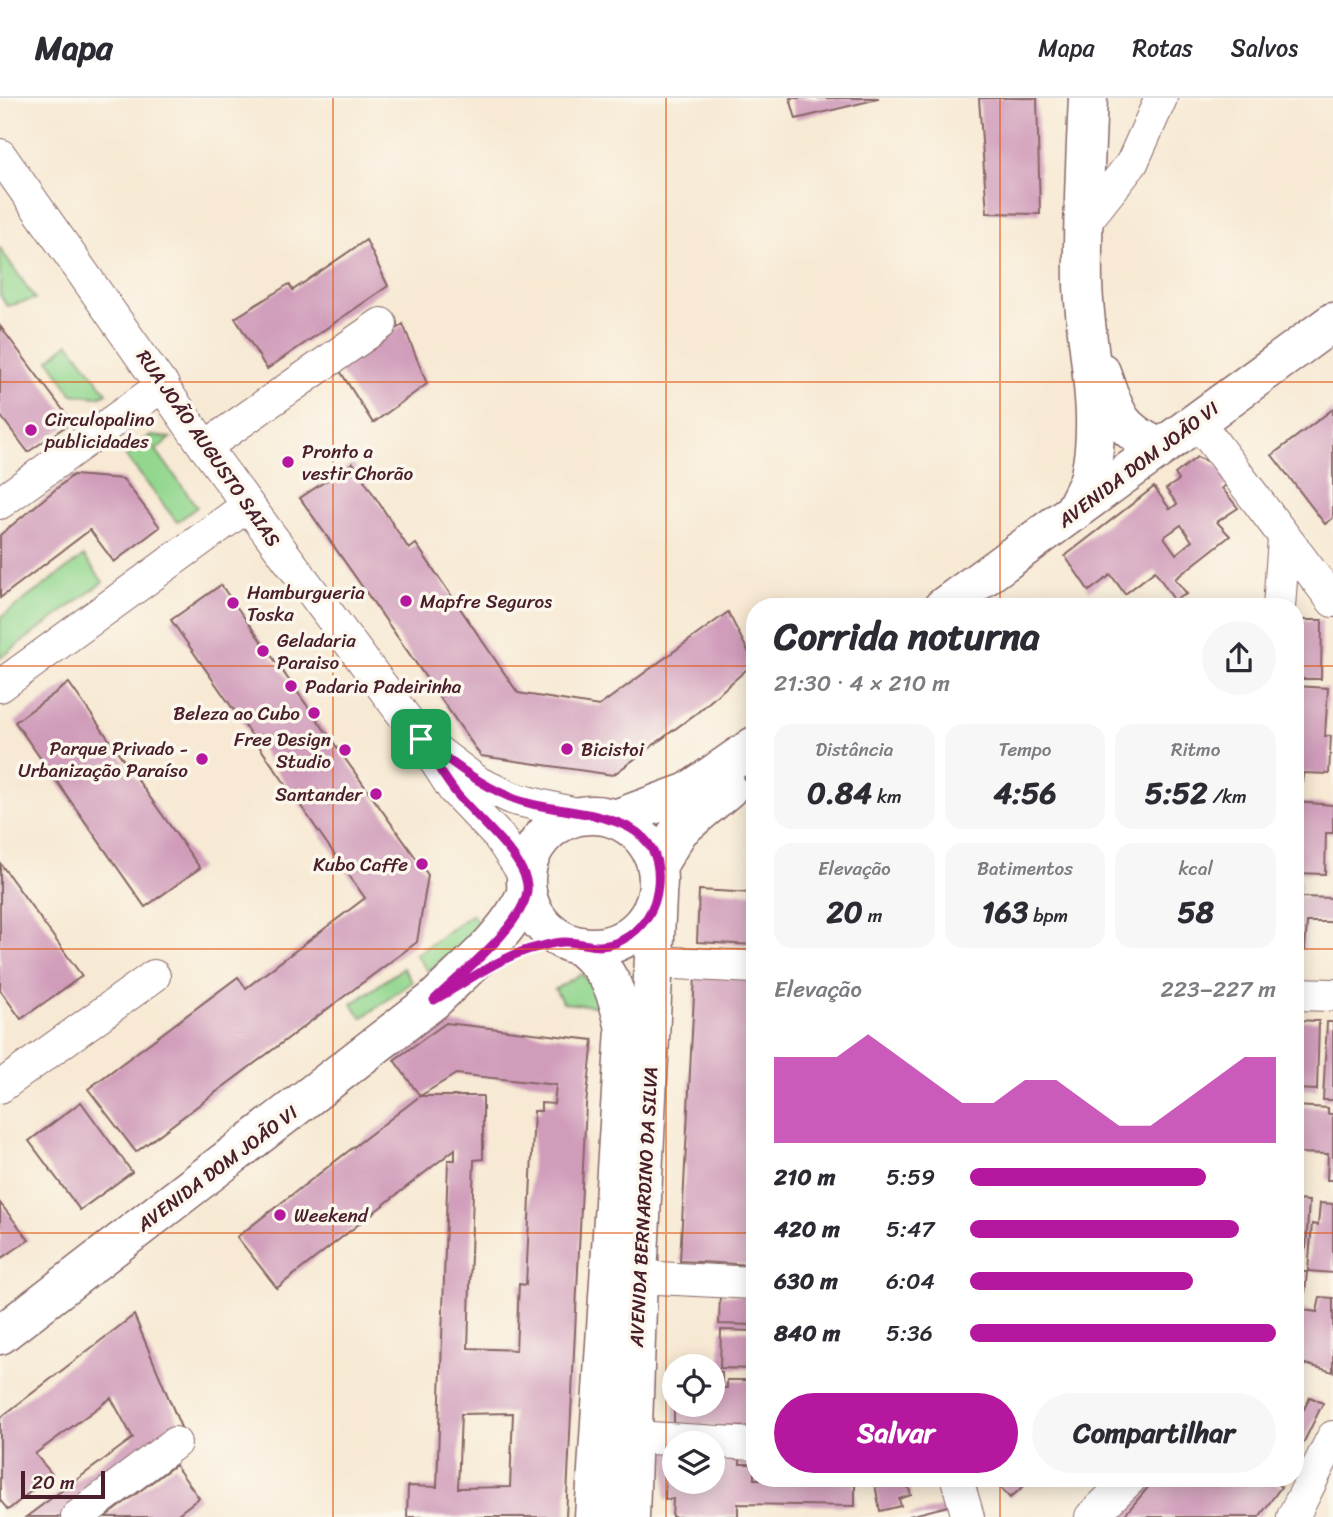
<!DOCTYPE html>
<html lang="pt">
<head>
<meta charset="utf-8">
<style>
  :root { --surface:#fff; --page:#f7f7f7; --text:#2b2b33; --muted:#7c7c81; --line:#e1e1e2; --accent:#b5179e }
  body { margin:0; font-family:Sriracha,sans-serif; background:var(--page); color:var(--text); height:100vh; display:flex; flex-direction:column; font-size:26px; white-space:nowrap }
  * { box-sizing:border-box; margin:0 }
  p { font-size:23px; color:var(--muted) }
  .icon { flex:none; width:38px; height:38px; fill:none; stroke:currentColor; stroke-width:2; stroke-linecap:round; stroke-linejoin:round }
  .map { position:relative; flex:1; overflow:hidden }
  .drawer { position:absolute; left:746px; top:500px; width:558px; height:889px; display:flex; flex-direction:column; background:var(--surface); border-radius:28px; box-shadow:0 4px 18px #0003 }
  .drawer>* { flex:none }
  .tools { position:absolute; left:662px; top:1256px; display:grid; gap:14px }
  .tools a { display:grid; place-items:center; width:63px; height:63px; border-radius:50%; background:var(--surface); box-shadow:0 4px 18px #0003; font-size:35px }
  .scale { position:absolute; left:21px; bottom:18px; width:84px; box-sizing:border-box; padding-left:7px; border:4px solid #4a1f2b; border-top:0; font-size:19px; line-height:24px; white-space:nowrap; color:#4a1f2b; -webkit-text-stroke:5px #fbf7ec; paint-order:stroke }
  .pin { position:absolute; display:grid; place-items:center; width:60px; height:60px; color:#fff; margin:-30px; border-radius:14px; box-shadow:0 4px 10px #0006 }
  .round { display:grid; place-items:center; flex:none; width:74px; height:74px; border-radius:37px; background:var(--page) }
  .summary { display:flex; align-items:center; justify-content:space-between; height:119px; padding:0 28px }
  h1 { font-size:38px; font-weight:700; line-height:52px }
  .figures { display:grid; grid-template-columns:repeat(3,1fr); gap:10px; height:119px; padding:7px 28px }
  .figures div { display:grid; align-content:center; border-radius:18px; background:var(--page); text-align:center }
  .figures b { font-size:30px; font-weight:700 }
  .figures small { font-size:19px; font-weight:400 }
  .figures p { font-size:19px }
  .chart { height:196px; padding:14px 28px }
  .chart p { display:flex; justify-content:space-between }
  .chart svg { width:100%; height:126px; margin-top:7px; fill:var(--accent); opacity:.7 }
  .button { display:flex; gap:14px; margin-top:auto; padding:14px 28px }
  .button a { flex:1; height:80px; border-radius:42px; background:var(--accent); color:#fff; font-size:28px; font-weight:700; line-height:80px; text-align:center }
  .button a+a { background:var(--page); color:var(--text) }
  ul { padding:0 28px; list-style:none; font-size:23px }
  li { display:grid; grid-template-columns:112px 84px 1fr; align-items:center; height:52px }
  li i { height:18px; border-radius:9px; background:var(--accent) }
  header { display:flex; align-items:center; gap:42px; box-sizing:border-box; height:98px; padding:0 35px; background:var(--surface); border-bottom:2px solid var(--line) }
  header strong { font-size:33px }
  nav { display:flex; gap:38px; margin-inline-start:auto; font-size:24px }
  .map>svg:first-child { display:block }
  .green { fill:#93d78f; stroke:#6e7b5d; stroke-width:2 }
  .building { fill:#d09cba; fill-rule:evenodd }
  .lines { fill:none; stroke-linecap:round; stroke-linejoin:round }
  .street-casing { stroke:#876666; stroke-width:34 }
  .secondary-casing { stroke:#876666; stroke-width:41 }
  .street { stroke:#fff; stroke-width:32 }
  .secondary { stroke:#fff; stroke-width:38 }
  .route-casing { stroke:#fff; stroke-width:14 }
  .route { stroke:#b5179e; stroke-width:9 }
  .grid { fill:none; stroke:#e0560e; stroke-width:2; stroke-opacity:0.55 }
  .poi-dot { fill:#b5179e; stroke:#fbf7ec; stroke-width:2.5 }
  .labels { text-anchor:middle; stroke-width:7; stroke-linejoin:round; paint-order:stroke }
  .poi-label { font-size:19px; fill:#4a1f2b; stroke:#fbf7ec; text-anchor:start }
  .street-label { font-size:19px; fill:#4a1f2b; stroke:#fbf7ec }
</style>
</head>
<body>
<header>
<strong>Mapa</strong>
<nav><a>Mapa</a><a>Rotas</a><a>Salvos</a></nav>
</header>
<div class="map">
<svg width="1333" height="1419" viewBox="0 0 1333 1419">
  <rect width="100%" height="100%" fill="#fbf7ec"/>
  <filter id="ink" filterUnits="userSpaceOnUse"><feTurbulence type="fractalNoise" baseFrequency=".0143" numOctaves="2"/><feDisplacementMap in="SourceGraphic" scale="14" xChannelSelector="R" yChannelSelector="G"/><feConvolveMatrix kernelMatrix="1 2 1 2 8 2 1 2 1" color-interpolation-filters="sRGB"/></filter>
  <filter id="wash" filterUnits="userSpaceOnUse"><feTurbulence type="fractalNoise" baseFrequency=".00686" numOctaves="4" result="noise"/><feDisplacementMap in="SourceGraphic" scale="28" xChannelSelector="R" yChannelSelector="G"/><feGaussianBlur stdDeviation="1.57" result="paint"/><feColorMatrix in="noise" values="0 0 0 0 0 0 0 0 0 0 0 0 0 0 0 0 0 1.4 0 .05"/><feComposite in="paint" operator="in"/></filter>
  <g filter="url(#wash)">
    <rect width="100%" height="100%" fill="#f7e9d3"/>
    <g class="green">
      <path d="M0,150l35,51 -28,7 -7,-11z"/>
      <path d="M69,245l38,50 -9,4 -26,-3 -23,-34z"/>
      <path d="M151,338l20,2 -15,12 41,57 -20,15 -55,-71z"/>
      <path d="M84,458l19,26 -103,76v-40z"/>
      <path d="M472,816l12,16 -56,41 -12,-16z"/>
      <path d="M403,870l9,14 -50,36 -10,-14z"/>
      <path d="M581,876l14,13 12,20 -44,-4 -8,-14z"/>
    </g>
    <g id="blocks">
      <g class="building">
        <path d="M790,0h88v1l-82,20z"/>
        <path d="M979,0h58l3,116 -53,-1z"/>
        <path d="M366,142l22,46 -121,83 -32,-51 54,-34 4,6z"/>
        <path d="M403,226l24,60 -54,39 -33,-52z"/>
        <path d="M0,228l72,96 -44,30 -28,-37z"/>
        <path d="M1333,311v109l-8,6 -53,-69z"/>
        <path d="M1197,359l21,9 12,16 -8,6 16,20 -21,14 13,14 -55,43 12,15 -13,6 -19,-29 -30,23 -14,-19 -22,16 -24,-35 89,-69 16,22 7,-5 -11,-15 13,-9 -4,-6zM1181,427l11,16 -16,13 -12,-17z"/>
        <path d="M353,365l56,86 7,-5 102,149 81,13 129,-94 26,51 -56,49 -85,63 -132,-19 -181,-258z"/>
        <path d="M73,377l50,4 37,48 -46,35 -24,-32 -90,68v-63z"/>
        <path d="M221,487l207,290 -11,67 -281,210 -48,-63 150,-112 8,11 119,-90 -194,-278z"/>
        <path d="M1295,522h27l-1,59h-26z"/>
        <path d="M69,585l131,185 -55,39 -130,-185z"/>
        <path d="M1295,588l33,2 -3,48h6l-2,38 -26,-1 -1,12h-7z"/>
        <path d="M1295,692l3,1 -1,11 36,3v28h-7l-1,41 -30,-1z"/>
        <path d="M0,765l82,113 -61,43 -21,-29z"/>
        <path d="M1295,780l6,1 -1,18 33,1v24h-26l-2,28h-10z"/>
        <path d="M699,792l55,3v52l-57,-3z"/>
        <path d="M695,878l59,3 -3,200h3v86l-74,-4z"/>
        <path d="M1295,922l24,1 -2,69 -22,-1z"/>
        <path d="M1327,924h6v78h-10z"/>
        <path d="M446,925l147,17 -7,65 -20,412h-159l1,-31 29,1 11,-327h7v-11l-178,139 -40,-51 183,-141h63v63l-9,1 -6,188 48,2 3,-66 7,1 8,-174h7v-8l13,1 2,-19 -100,-11 -36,22 -26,-36zM513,1315l-3,74 -52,1 3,-74z"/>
        <path d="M81,1004l51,70 -52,38 -51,-69z"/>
        <path d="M1295,1008l33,2v6h5v66h-6l1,-26 -33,-1z"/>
        <path d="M1295,1102l14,1 -3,47 -5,-2 -2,26h8l-2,21 -10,-1z"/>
        <path d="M0,1105l29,37 -29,19z"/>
        <path d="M1320,1105l13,1v69l-25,-2 4,-47 6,1z"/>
        <path d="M720,1197l34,1v29l-35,-1z"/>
        <path d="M1320,1199l13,1v74l-28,-8 -5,17 -5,-1v-77l5,1 -2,5 19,3z"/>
        <path d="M134,1217l48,115 -119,87h-37l107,-79 -22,-40 -76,56 17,20 -44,36 -8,-10v-82z"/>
        <path d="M721,1232l33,1v38l-34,-1z"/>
        <path d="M712,1273l10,1v16h5v-8h24l-1,13h4v34l-80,-2v-20h38z"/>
        <path d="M1310,1299l13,6 -28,57v-55l9,4z"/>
        <path d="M666,1350h8v34h38v-33l28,5v10h14v15h101v27l-117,-2v12l-66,1 1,-18h-8z"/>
        <path d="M175,1367l24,33 -25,19h-69z"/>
        <path d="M874,1381h32l5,16 -12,4 2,7 -21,5z"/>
        <path d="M993,1381h39l-22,19z"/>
        <path d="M1155,1381h50l10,7 5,-7h50l11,8 -22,30h-136z"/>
        <path d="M952,1407l3,12h-46v-1z"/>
      </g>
    </g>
  </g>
  <g filter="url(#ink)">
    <use href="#blocks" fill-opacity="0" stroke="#876666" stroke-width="2"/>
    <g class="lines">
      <defs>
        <g id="street">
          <path d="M0,57l205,292 216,292 33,51 45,47 27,40"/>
          <path d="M1082,128l50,-63 29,-65"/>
          <path d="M1207,336l126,167"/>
          <path d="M205,349l176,-123"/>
          <path d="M0,405l163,-118"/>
          <path d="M1279,509l5,-68"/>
          <path d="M0,588l247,-180"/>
          <path d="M438,654l41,31 35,16 71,17"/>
          <path d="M655,864l99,5"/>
          <path d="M1295,896l38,1"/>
          <path d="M0,989l154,-111"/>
          <path d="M638,1179l116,6"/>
          <path d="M633,1339l121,7"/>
          <path d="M957,1381l11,38"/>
          <path d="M77,1419l98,-74"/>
          <path d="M1091,1419l39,-38"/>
          <path d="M1293,1419l40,-80"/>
        </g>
        <g id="secondary">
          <path d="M1101,274c16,43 15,55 59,76"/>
          <path d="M1073,415c5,-12 14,-25 17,-38 14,-62 -5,-129 -7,-191 -1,-62 2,-124 5,-186"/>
          <path d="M943,509l390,-285"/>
          <circle cx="592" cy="783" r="66"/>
          <path d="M615,721l73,-27 66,-46"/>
          <path d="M657,768l22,-36 49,-41"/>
          <path d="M580,848c31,27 36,43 45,83l-31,488"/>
          <path d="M0,1237l434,-335c34,-34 73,-64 93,-108"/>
          <path d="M630,1419l8,-240 19,-380"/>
        </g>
      </defs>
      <use href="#street" class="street-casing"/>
      <use href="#secondary" class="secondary-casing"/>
      <use href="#street" class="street"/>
      <use href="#secondary" class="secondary"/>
    </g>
  </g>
  <g class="lines" filter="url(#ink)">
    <defs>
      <path id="route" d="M421,641c29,22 56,44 89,58 48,22 156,5 148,88 -2,24 -15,44 -36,55 -23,12 -36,2 -57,2 -9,0 -19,3 -27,5 -36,8 -71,35 -104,53 25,-25 89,-74 93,-109 4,-31 -57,-78 -74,-102 -12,-16 -22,-33 -32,-50z"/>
    </defs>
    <use href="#route" class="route-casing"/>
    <use href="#route" class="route"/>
  </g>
  <path class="grid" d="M333,0v1419M666,0v1419M1000,0v509M0,284h1333M0,568h754M1295,568h38M0,851h754M1295,851h38M0,1135h754M1295,1135h38M1000,1381v38"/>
  <g class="poi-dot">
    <circle cx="31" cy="332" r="7"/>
    <circle cx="288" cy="364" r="7"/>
    <circle cx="406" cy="503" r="7"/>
    <circle cx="233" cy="505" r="7"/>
    <circle cx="263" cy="553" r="7"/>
    <circle cx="291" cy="588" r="7"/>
    <circle cx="314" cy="615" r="7"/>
    <circle cx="567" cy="651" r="7"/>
    <circle cx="345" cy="652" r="7"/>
    <circle cx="202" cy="661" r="7"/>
    <circle cx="376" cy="696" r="7"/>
    <circle cx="422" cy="766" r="7"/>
    <circle cx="280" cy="1117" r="7"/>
  </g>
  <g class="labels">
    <g class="poi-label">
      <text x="45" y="328">Circulopalino<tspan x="45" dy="22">publicidades</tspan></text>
      <text x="302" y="360">Pronto a<tspan x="302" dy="22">vestir Chorão</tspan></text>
      <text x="247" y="501">Hamburgueria<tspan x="247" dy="22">Toska</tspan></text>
      <text x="420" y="510">Mapfre Seguros</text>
      <text x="277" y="549">Geladaria<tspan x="277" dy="22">Paraiso</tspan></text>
      <text x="305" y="595">Padaria Padeirinha</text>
      <text x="300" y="622" text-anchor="end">Beleza ao Cubo</text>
      <text x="331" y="648" text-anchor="end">Free Design<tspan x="331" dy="22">Studio</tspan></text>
      <text x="188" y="657" text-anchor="end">Parque Privado -<tspan x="188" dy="22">Urbanização Paraíso</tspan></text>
      <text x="581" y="658">Bicistoi</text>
      <text x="362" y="703" text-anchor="end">Santander</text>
      <text x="408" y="773" text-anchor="end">Kubo Caffe</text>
      <text x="294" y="1124">Weekend</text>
    </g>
    <g class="street-label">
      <text transform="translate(209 350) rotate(55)" y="7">RUA JOÃO AUGUSTO SAIAS</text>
      <text transform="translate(1138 366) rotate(-37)" y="7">AVENIDA DOM JOÃO VI</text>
      <text transform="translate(217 1070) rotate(-37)" y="7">AVENIDA DOM JOÃO VI</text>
      <text transform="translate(643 1109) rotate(-87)" y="7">AVENIDA BERNARDINO DA SILVA</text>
    </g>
  </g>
</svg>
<div class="tools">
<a><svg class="icon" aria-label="locate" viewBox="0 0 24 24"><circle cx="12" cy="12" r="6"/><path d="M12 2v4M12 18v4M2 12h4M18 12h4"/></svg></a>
<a><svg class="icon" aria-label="layers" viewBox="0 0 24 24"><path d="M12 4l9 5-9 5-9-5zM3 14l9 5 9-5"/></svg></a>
</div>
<div class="scale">20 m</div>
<div class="pin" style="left:421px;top:641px;background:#1e9e55"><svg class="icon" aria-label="arrive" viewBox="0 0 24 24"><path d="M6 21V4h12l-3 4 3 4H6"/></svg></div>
<section class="drawer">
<div class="summary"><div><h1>Corrida noturna</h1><p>21:30 · 4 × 210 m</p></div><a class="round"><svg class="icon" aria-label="share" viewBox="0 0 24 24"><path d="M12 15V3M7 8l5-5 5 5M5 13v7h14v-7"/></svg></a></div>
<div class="figures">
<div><p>Distância</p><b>0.84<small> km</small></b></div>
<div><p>Tempo</p><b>4:56</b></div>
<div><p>Ritmo</p><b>5:52<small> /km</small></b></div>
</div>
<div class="figures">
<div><p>Elevação</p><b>20<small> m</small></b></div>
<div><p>Batimentos</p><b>163<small> bpm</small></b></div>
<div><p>kcal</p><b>58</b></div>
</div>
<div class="chart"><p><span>Elevação</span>223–227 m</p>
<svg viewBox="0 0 160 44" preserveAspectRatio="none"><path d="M0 44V14L10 14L20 14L30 6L40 14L50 22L60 30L70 30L80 22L90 22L100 30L110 38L120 38L130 30L140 22L150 14L160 14V44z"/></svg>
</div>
<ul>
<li><b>210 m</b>5:59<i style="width:77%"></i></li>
<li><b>420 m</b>5:47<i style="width:88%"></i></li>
<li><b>630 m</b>6:04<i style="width:73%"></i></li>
<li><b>840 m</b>5:36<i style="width:100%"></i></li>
</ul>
<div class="button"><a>Salvar</a><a>Compartilhar</a></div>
</section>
</div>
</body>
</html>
